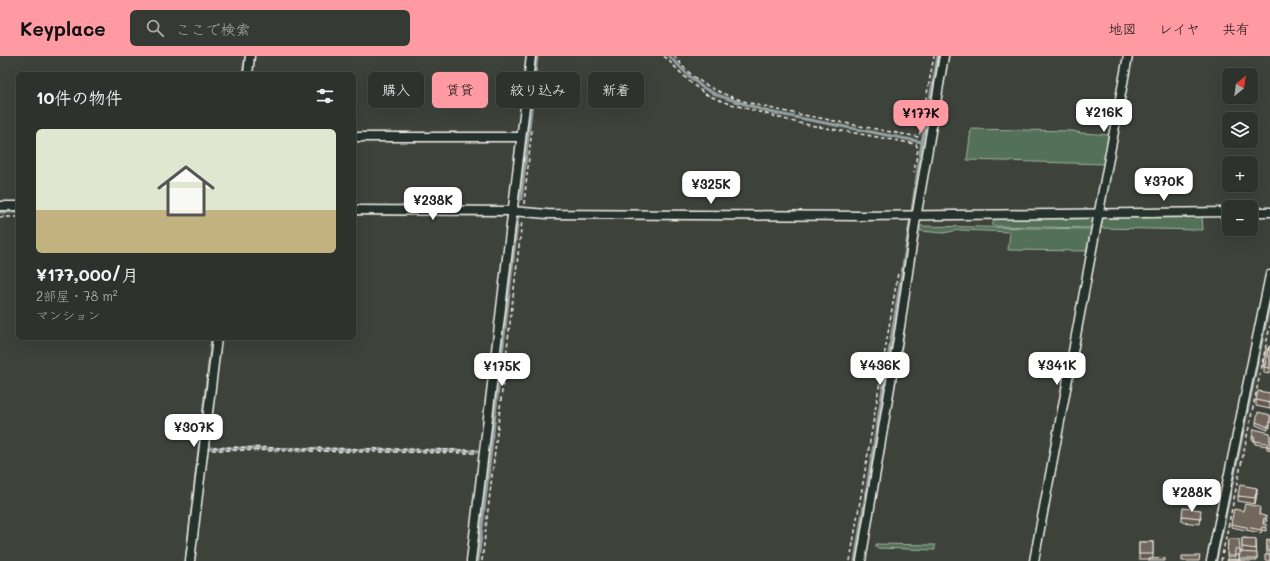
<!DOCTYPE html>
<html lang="ja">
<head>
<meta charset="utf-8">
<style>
	:root { --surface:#2e322c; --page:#363a34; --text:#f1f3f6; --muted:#a7aaa9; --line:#494d48; --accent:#ff9aa2 }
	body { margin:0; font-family:Mali,"Klee One",sans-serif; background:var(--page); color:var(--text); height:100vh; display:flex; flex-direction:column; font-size:15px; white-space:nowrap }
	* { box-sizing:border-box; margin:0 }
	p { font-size:13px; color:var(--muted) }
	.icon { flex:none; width:22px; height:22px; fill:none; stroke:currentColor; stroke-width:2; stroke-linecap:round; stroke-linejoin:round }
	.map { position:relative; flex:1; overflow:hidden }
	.details { position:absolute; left:16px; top:16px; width:340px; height:268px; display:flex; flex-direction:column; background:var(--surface); border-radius:6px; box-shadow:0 4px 16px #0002,0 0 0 1px var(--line) }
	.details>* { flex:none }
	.guide { position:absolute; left:368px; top:16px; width:380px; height:36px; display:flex; gap:8px }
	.needle { width:26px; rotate:29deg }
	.fabs { position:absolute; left:1222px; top:12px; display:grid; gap:8px }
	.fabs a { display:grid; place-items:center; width:36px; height:36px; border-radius:6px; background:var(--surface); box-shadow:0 4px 16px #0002,0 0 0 1px var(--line); font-size:20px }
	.price { position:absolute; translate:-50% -34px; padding:0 9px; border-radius:8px; background:#fff; color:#222; font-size:13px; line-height:26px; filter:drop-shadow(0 1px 2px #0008) }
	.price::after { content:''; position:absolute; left:50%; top:24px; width:12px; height:9px; margin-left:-6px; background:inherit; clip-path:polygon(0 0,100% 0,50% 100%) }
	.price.on { background:var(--accent); color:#111 }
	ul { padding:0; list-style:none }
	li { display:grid; align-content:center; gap:8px; height:212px; padding:0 20px }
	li+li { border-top:1px solid var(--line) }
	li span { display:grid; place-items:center; height:124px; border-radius:6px; color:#555 }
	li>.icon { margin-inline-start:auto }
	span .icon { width:72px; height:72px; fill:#fffc; stroke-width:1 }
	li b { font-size:17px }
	h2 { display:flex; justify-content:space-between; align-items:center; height:48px; padding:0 20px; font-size:17px }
	.tag { padding:0 14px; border-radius:6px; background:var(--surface); box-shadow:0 4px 16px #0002,0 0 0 1px var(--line); font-size:14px; line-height:36px }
	.tag.on { background:var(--accent); color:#111 }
	header { display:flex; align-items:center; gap:24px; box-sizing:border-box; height:56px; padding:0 20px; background:var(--accent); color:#111 }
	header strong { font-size:19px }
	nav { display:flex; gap:22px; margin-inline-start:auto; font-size:14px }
	.search { width:280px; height:36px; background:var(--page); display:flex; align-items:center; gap:10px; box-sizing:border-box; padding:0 14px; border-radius:6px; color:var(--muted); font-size:15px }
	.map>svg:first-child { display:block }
	.green { fill:#537159; stroke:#a4b1a0 }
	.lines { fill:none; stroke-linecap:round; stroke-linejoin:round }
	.stream { stroke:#95a1a2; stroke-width:3 }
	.minor-casing { stroke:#f4f1e8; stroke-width:11 }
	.path { stroke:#f4f1e8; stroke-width:1.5; stroke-dasharray:4 3; stroke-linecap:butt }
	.minor { stroke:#26332d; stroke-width:8 }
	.wall { fill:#625850; stroke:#f4f1e8; fill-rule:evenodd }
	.shaded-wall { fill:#504741; stroke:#f4f1e8 }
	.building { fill:#72665d; stroke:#f4f1e8 }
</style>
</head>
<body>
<header>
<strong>Keyplace</strong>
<div class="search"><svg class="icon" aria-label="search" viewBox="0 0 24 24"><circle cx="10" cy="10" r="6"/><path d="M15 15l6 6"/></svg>ここで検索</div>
<nav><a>地図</a><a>レイヤ</a><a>共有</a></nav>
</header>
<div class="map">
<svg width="1270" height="505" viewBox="0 0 1270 505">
	<rect width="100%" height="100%" fill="#3d423b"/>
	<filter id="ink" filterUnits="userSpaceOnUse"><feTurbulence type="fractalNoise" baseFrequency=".025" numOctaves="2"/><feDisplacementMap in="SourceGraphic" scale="8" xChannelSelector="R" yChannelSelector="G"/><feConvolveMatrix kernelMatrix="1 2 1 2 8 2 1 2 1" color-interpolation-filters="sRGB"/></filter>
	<g filter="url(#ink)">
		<g class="green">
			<polygon points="971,73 1073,75 1081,77 1111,79 1104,108 967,104"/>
			<polygon points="1202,159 1203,174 1100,172 1102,163 1106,160"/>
			<polygon points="993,162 1094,162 1092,172 993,170"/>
			<polygon points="920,170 1093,173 1088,195 1008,194 1010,176 960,174 943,177 920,175"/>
			<polygon points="876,488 935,489 935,494 876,492"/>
		</g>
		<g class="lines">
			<g class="stream">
				<polyline points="669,0 688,19 702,31 717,39 769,56 922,86"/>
				<polyline points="243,18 246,0"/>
				<polyline points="521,143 537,0"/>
				<polyline points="0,156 18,156"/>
				<polyline points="354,158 502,159"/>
				<polyline points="207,392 482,395"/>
				<polyline points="186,505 212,282"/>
				<polyline points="478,505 518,160 515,160"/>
				<polyline points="855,505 912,155 922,86 938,0"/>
				<polyline points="1216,505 1270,246"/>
			</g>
			<defs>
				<g id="minor">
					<polyline points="248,18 250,0"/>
					<polyline points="354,81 521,81"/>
					<polyline points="0,150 18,150"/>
					<polyline points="354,154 512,155 547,158 862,160 1229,156"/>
					<polyline points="1251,156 1270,156"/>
					<polyline points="190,505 217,282"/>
					<polyline points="471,505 531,0"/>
					<polyline points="861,505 900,271 915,168 944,0"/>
					<polyline points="1034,505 1128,0"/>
					<polyline points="1211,505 1270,219"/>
				</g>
			</defs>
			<use href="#minor" class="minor-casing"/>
			<g class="path">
				<polyline points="664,0 691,27 705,38 724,46 798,67 916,88 918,93 914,116"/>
				<path d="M674,0C682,9 690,19 700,25C732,47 782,55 820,62C853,69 886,75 919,81L934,0"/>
				<polyline points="524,148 532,72"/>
				<polyline points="0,161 18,161"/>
				<polyline points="213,391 475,394"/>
				<polyline points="212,394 476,397"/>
				<polyline points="482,505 522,165"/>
				<polyline points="850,505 898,217"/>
				<polyline points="1221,505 1270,270"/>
			</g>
			<use href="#minor" class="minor"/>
		</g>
		<g class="wall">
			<polygon points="1270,290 1270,318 1264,317 1264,311 1263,311 1263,308 1268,293"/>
			<polygon points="1270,337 1270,353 1256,350 1256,344"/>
			<polygon points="1270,359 1270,372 1268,371 1268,374 1256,369 1256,366"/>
			<polygon points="1270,377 1270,394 1267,393 1267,390 1255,388 1254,384 1252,384 1252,381"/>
			<polygon points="1257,437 1255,448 1238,445 1238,440"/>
			<polygon points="1260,454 1259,458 1267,464 1266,466 1264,465 1263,468 1266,471 1266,475 1262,474 1261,477 1231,471 1231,468 1243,455"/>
			<polygon points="1182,460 1201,460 1200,468 1182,466"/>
			<path d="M1242,482L1256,483L1257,505H1227L1228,483L1240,494V496H1242ZM1235,499H1239V504L1235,503Z"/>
			<polygon points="1267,483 1270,484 1270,505 1267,499"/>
			<rect x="1139" y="486" width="14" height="17"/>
		</g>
		<polygon class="shaded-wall" points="1257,432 1257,437 1255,448 1255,442"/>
		<g class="building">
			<polygon points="1269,290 1270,290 1270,312 1264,311"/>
			<polygon points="1266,293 1268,293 1265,309 1263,308"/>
			<polygon points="1258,335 1270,337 1270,347 1256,344"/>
			<polygon points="1258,356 1270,359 1270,369 1268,369 1268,371 1256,366"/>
			<polygon points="1254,373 1270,377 1270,391 1267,390 1267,387 1255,385 1254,381 1252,381"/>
			<polygon points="1240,429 1257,432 1255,442 1238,440"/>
			<polygon points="1245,448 1260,451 1259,458 1267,461 1266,463 1264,462 1263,468 1266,468 1266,472 1262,471 1261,474 1231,468 1234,453 1243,455"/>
			<polygon points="1183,452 1201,454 1200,462 1182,460"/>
			<polygon points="1242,482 1256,483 1256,493 1242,491"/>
			<polygon points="1228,483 1239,483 1240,494 1235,493 1235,500 1227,500"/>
			<polygon points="1267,483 1270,484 1270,495 1267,495"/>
			<rect x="1139" y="486" width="14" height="12"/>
			<polygon points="1240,496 1257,497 1257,503 1239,503"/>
			<polygon points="1265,499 1270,499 1270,504 1269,504 1269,505 1265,505"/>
			<polygon points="1182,500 1200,500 1199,505 1182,505"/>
			<polygon points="1165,502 1165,505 1149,505 1149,503"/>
			<polygon points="1228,503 1240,504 1240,505 1228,505"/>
		</g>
	</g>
</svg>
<div class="fabs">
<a><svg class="needle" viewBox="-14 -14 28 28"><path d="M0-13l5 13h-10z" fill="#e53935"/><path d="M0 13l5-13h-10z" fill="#a7aaa9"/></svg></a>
<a><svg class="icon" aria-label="layers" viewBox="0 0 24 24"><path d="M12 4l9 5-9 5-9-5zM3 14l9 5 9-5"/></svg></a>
<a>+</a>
<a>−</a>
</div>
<b class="price" style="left:1104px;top:77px">¥216K</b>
<b class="price on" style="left:921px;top:78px">¥177K</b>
<b class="price" style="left:1164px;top:146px">¥370K</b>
<b class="price" style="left:711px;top:149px">¥325K</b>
<b class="price" style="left:433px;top:165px">¥238K</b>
<b class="price" style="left:880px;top:330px">¥436K</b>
<b class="price" style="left:1057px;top:330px">¥341K</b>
<b class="price" style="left:502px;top:331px">¥175K</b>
<b class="price" style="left:194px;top:392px">¥307K</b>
<b class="price" style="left:1192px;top:457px">¥288K</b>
<div class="guide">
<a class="tag">購入</a>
<a class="tag on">賃貸</a>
<a class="tag">絞り込み</a>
<a class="tag">新着</a>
</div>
<section class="details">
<h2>10件の物件<svg class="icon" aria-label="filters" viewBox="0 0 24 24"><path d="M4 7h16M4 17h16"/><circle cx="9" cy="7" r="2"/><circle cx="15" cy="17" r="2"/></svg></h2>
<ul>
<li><span style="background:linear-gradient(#dfe7d0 65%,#c2b280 0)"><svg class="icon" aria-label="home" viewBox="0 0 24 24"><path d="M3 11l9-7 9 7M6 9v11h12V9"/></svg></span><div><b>¥177,000/月</b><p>2部屋 · 78 m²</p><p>マンション</p></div></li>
</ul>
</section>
</div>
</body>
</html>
